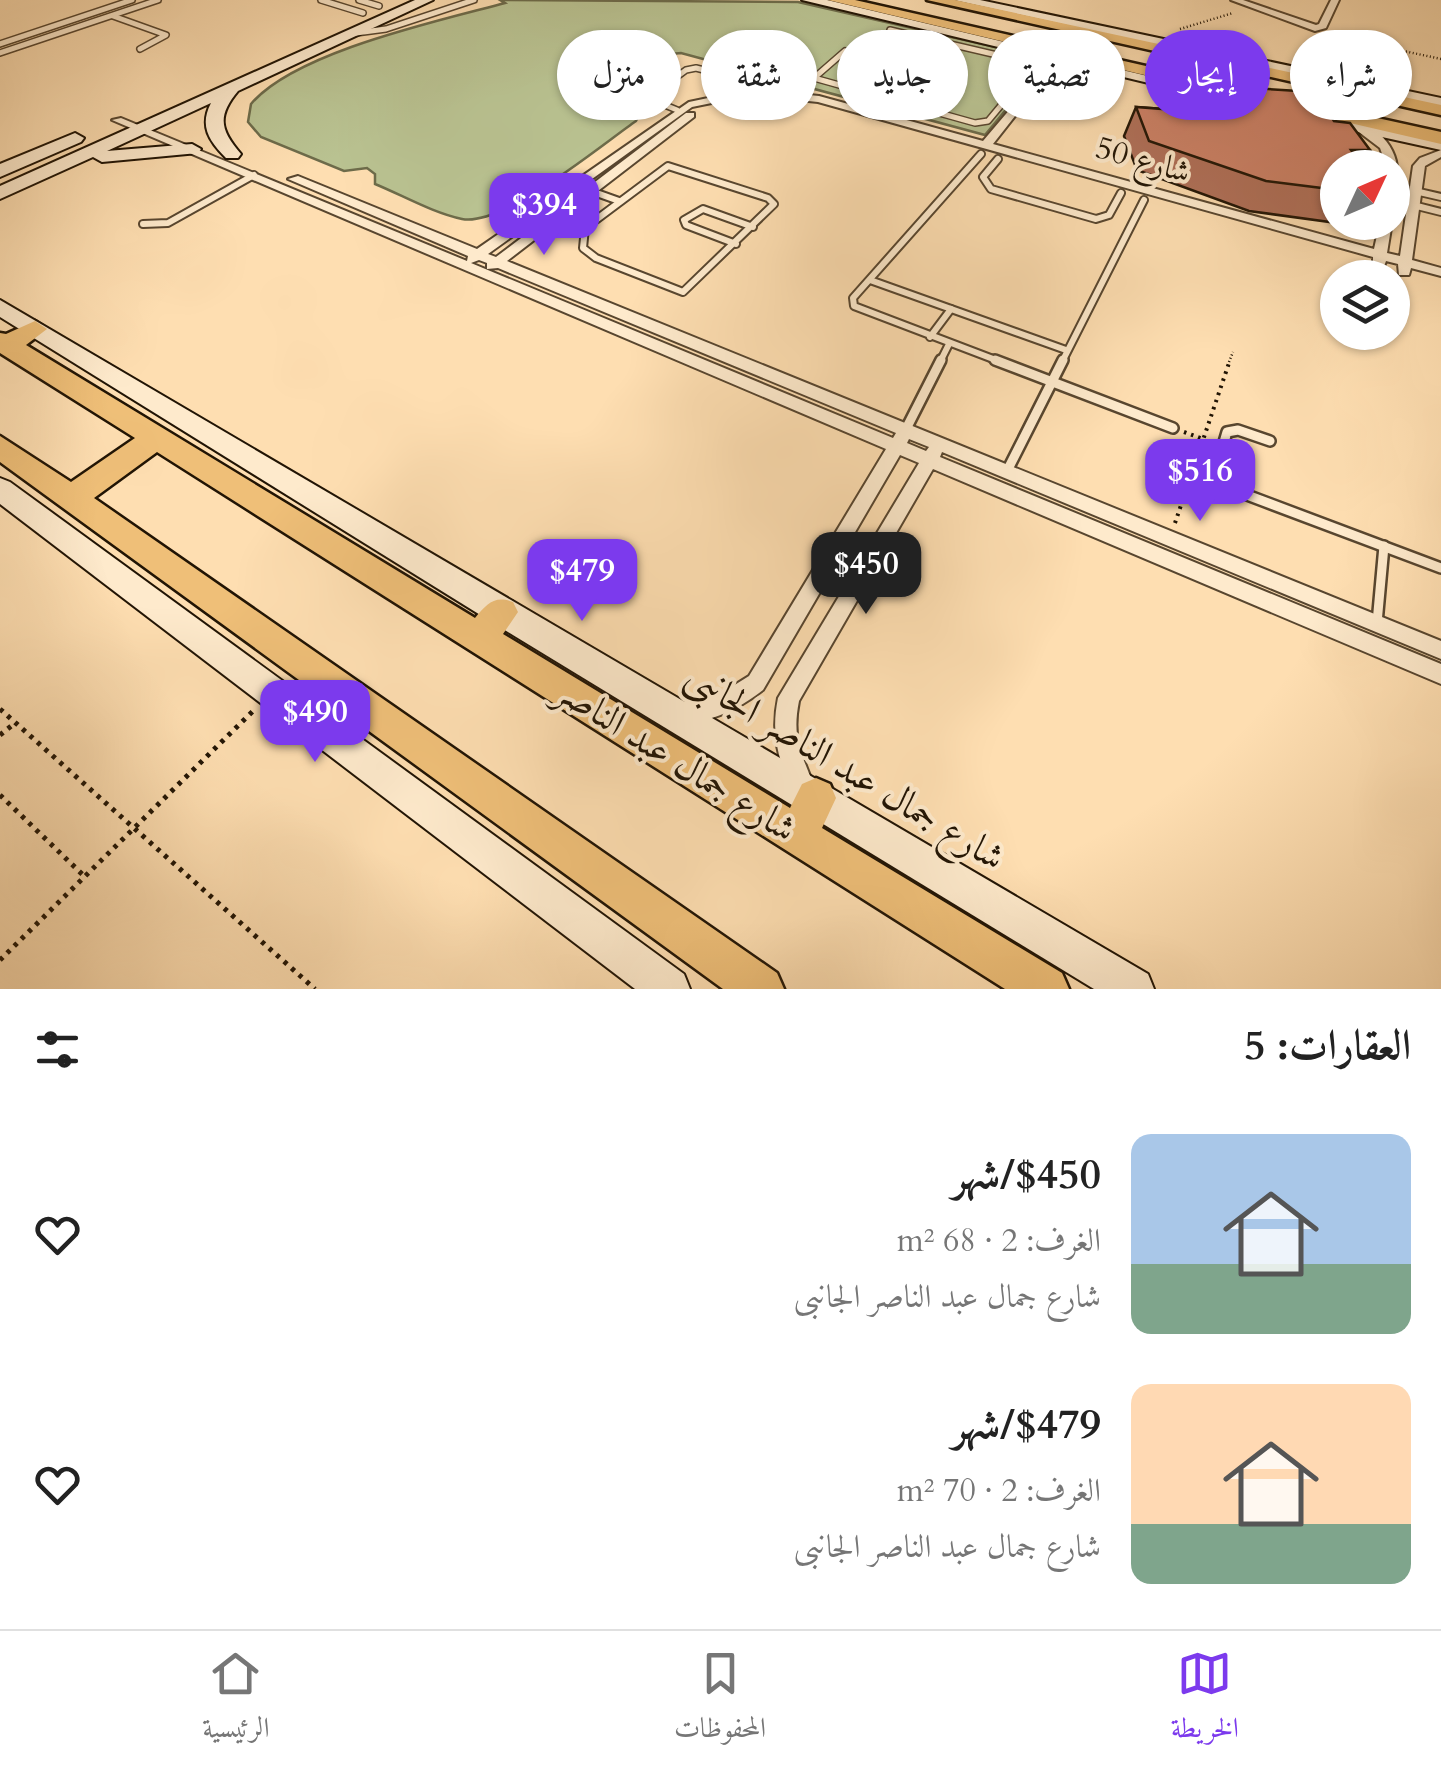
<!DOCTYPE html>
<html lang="ar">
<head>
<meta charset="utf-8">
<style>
	:root { --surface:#fff; --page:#f6f6f6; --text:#222; --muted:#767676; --line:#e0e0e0; --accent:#7c3aed }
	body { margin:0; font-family:Cardo,Amiri,serif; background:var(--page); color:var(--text); direction:rtl; height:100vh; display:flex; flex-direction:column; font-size:38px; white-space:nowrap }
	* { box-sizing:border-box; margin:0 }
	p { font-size:32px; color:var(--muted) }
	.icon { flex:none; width:55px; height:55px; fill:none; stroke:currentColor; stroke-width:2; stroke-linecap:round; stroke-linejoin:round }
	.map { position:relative; height:989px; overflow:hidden; direction:ltr }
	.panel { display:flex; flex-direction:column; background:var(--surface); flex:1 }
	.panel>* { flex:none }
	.guide { position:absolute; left:30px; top:30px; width:1382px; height:90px; direction:rtl; display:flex; gap:20px }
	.needle { width:65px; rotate:46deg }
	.buttons { position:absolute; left:1320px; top:150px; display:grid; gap:20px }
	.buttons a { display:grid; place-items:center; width:90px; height:90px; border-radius:50%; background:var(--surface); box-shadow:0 2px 8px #0004; font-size:50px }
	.price { position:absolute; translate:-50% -85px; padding:0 22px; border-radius:20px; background:var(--accent); color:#fff; font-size:32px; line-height:65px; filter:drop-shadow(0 2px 5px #0008) }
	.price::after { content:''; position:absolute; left:50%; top:60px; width:30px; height:22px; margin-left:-15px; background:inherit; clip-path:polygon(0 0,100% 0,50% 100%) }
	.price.active { background:#222; color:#fff }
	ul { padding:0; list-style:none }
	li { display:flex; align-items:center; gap:30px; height:250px; padding:0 30px }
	li span { display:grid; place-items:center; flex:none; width:280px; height:200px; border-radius:20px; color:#555 }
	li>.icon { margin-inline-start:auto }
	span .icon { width:120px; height:120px; fill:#fffc; stroke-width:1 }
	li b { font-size:42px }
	h2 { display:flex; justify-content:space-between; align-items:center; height:120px; padding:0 30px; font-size:42px }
	.tag { padding:0 35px; border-radius:45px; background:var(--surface); box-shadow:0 2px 8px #0004; font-size:35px; line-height:90px }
	.tag.active { background:var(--accent); color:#fff }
	.tab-bar { display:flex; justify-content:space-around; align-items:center; height:140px; border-top:2px solid var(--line); background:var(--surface); font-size:28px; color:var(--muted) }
	.tab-bar a { display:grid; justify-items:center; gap:5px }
	.tab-bar .active { color:var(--accent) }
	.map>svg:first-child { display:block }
	.green { fill:#b9c291; stroke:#6d6b4a; stroke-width:2.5 }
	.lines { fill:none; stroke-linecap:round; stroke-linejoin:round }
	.service-far2-casing { stroke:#58462f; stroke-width:8 }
	.service-far1-casing { stroke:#58462f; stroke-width:10 }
	.service-casing { stroke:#58462f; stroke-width:14 }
	.minor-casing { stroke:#58462f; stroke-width:4 }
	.secondary-casing { stroke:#211404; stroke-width:4 }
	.primary-casing { stroke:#211404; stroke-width:5 }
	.path-far2 { stroke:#211404; stroke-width:2.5; stroke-dasharray:1 2.5; stroke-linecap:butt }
	.path-far1 { stroke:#211404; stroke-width:4; stroke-dasharray:2.5 5; stroke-linecap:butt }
	.path { stroke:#211404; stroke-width:5; stroke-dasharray:4 6; stroke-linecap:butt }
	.service-far2 { stroke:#feeacc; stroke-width:5 }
	.service-far1 { stroke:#feeacc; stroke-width:6 }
	.service { stroke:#feeacc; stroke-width:9 }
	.minor { fill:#feeacc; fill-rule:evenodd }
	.secondary { fill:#feeacc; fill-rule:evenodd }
	.primary { fill:#efbf78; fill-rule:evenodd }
	.wall { fill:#b17059; stroke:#211404; stroke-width:2.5 }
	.building { fill:#ce8268; stroke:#211404; stroke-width:2.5 }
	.labels { text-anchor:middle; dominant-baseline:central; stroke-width:8; stroke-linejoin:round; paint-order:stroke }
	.far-street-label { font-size:32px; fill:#211404; stroke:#feeacc }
	.street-label { font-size:38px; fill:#211404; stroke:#feeacc }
</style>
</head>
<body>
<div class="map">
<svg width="1441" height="989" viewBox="0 0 1441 989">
	<rect width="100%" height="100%" fill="#fedeb1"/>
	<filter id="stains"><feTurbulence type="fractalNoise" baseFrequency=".002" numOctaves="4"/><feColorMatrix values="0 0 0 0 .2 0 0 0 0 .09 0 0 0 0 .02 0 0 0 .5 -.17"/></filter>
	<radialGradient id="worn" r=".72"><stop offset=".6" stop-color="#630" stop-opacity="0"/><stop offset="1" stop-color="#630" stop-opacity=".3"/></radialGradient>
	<path class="green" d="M500,0L798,2L1048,59L985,135L681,53L671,54L600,93L602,98L636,110L639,115L636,121C600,146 503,227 462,219C433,213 402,195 375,184V174L367,168L344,171L261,137L248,122L251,104C295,52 438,21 505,3Z"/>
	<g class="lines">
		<defs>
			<g id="service-far2">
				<polyline points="321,0 363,13"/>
				<polyline points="359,0 379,6"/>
				<polyline points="113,16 166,35 140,49"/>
				<polyline points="890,30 1036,64"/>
				<polyline points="356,33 386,29 474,0"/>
				<polyline points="0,44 132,0"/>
				<polyline points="845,51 814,78 975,123 988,121 1043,55"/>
				<polyline points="0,53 158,0"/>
				<polyline points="677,110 648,98 686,70 696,68 807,96"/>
				<polyline points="978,157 981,154"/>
			</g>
			<g id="service-far1">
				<polyline points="981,154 853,298 854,306 1001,362"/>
				<polyline points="998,159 983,177 991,189 1096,219 1109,215 1121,193"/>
				<polygon points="668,166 768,198 774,204 683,292 596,258 583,248 585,228"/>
				<polyline points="591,191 619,201"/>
				<polyline points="1415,191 1441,197"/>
				<polyline points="1413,205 1441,212"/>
				<polyline points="143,224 168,223 254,175"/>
				<polyline points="736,244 686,225 684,220 703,209 753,227"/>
				<polyline points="870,280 1066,350"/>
				<polyline points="930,337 951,309"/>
				<polyline points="940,362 949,344"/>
				<polyline points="1062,362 1144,200"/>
			</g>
			<g id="service">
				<polyline points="995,360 1173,428"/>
				<polyline points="906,429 941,360"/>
				<polyline points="1270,441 1238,430 1227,432 1219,459 1224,481 1239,492 1441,568"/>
				<polyline points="1007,471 1063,360"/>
				<polyline points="1377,623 1384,546"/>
			</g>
			<g id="minor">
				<polygon points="1231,0 1243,0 1316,25 1319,24 1331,0 1339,0 1326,28 1315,31"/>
				<path d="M1061,49L1066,52L1064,54L993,144L1374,249L1380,222H1392L1387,253L1400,256L1413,166L1420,158L1441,150V157L1425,166L1412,260L1441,268V276L1411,268L1409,275H1399L1398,264L1386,261L1383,269H1373V257L818,102L751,95L692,107L488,254L496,257L686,113H694V117L507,261L1441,641V659L942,452L940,457L1441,664V684L933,469L799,701C792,736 800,751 813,783L810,791L802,794L794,791C777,760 771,732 778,698L919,463L900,455L763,690C740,708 702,730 671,718L668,711L671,704L717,696L749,676L886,449L112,120L121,118L467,261L468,256L288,179L298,176L477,249L689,102L751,89L819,96L983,141ZM479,260L487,263V269L498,268L896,433L893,438L471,263ZM909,439L929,447L926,451L907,443Z"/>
				<path d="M1351,122C1379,123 1403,154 1396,181H1392V168H1387L1380,148L1351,126Z"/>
			</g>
			<g id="secondary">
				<path d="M415,0H433L238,91C217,116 220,130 241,154L238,158H226C209,141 199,126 211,103L107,151L192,144L201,149L198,153L102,162L93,157L0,199V186Z"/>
				<polygon points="802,0 827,0 1215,92 1207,97"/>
				<polygon points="954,0 980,0 1441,98 1441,108"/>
				<polygon points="1297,108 1441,140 1441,150 1291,117 1289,113"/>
				<polygon points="75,133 84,138 81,142 0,177 0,164"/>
				<polygon points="0,300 1148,974 1154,989 1094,989 490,621 0,317"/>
				<polygon points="0,478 10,482 684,974 690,989 635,989 0,504"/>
			</g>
			<g id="primary">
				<polygon points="828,0 855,0 1212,81 1221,86 1212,91"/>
				<polygon points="927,0 955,0 1441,105 1441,115"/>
				<polygon points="1291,99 1441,132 1441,144 1285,108 1282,104"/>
				<path d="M35,321L47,329L26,345L475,618C487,604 494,595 513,602L518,612L503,634L790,808L802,784L816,778L830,784L836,798L822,828L1062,973L1069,989H1005L157,452L94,498L777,973L784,989H723L0,462V436L71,482L135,438L0,353V333L6,334Z"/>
			</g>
		</defs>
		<use href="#service-far2" class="service-far2-casing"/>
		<use href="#service-far1" class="service-far1-casing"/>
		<use href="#service" class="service-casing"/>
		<use href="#minor" class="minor-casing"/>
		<use href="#secondary" class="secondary-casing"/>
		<use href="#primary" class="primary-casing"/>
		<g class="path-far2">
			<polyline points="1180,29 1233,13"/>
			<polyline points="1334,36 1441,59"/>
			<polyline points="1229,362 1233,352"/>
		</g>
		<g class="path-far1">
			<polyline points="1184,432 1203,439"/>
			<polyline points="1175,523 1230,360"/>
		</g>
		<g class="path">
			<polyline points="0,709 315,989"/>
			<polyline points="0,735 15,723"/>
			<polyline points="0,795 83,875"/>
			<polyline points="0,960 254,710"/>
		</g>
		<use href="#service-far2" class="service-far2"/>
		<use href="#service-far1" class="service-far1"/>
		<use href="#service" class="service"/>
		<use href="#minor" class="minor"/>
		<use href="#secondary" class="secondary"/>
		<use href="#primary" class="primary"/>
	</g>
	<polygon class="wall" points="1175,76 1208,85 1303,98 1370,150 1361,164 1338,168 1337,223 1249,211 1137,170 1124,136 1136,107 1165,109 1163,104"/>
	<polygon class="building" points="1175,76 1205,78 1208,85 1298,91 1303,98 1320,99 1334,121 1350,123 1370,150 1351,150 1364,168 1338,168 1338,190 1266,181 1149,141 1136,107 1189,111"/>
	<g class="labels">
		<g class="far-street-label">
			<text transform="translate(1143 160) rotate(16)">شارع 50</text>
		</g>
		<g class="street-label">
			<text transform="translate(676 760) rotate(32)">شارع جمال عبد الناصر</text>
			<text transform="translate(845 767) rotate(31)">شارع جمال عبد الناصر الجانبى</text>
		</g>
	</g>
	<rect width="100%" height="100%" filter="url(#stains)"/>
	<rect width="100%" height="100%" fill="url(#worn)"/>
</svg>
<div class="buttons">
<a><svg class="needle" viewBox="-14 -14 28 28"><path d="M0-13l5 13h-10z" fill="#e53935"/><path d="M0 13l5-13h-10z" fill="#767676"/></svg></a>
<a><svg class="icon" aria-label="layers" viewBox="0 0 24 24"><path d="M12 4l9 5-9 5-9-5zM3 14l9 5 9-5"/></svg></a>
</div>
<b class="price" style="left:544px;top:258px">$394</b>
<b class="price" style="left:1200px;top:524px">$516</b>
<b class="price active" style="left:866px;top:617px">$450</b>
<b class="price" style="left:582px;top:624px">$479</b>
<b class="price" style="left:315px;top:765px">$490</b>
<div class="guide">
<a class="tag">شراء</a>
<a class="tag active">إيجار</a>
<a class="tag">تصفية</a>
<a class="tag">جديد</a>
<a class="tag">شقة</a>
<a class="tag">منزل</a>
</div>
</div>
<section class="panel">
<h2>العقارات: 5<svg class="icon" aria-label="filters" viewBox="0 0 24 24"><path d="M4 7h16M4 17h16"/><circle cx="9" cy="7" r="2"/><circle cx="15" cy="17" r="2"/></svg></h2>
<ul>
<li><span style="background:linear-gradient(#a9c7e8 65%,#7fa58c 0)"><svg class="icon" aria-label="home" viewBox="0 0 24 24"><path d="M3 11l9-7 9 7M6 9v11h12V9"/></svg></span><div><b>$450/شهر</b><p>الغرف: 2 · 68 m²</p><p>شارع جمال عبد الناصر الجانبى</p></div><svg class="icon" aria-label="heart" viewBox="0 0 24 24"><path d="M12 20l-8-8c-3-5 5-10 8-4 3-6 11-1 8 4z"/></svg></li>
<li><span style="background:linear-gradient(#ffd9b3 70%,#7fa58c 0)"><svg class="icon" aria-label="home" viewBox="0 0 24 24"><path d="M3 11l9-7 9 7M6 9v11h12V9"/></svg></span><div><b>$479/شهر</b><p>الغرف: 2 · 70 m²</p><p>شارع جمال عبد الناصر الجانبى</p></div><svg class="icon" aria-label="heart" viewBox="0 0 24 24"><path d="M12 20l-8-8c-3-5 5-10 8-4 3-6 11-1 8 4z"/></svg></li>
</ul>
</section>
<nav class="tab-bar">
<a class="active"><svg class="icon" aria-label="map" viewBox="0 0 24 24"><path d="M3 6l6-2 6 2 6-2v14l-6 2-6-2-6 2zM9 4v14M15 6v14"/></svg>الخريطة</a>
<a><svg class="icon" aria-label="saved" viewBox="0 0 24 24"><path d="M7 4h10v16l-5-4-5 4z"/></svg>المحفوظات</a>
<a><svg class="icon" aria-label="home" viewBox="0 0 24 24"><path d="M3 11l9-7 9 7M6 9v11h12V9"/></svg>الرئيسية</a>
</nav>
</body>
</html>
